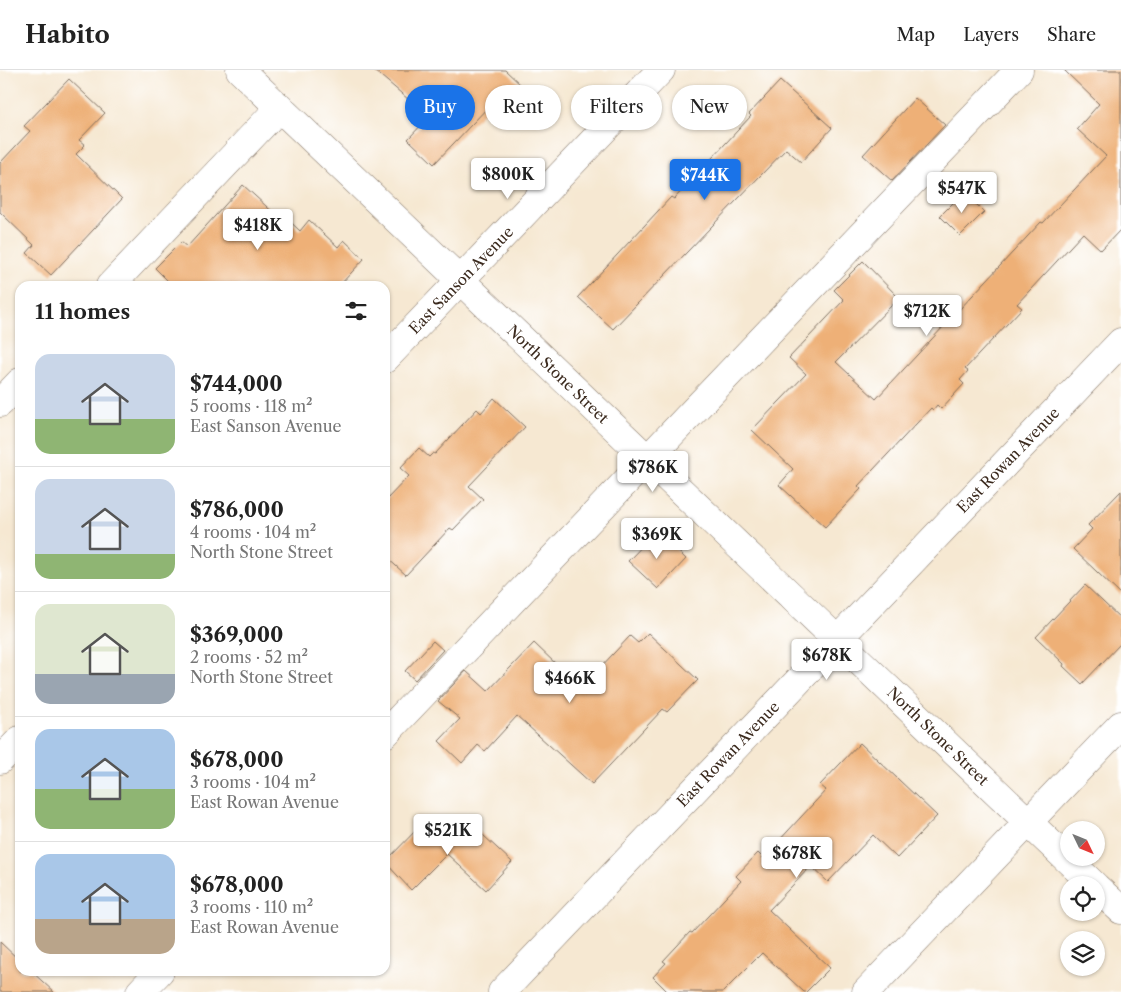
<!DOCTYPE html>
<html lang="en">
<head>
<meta charset="utf-8">
<style>
	:root { --surface:#fff; --page:#f6f6f6; --text:#222; --muted:#767676; --line:#e0e0e0; --accent:#1a73e8 }
	body { margin:0; font-family:"Libre Caslon Text",serif; background:var(--page); color:var(--text); height:100vh; display:flex; flex-direction:column; font-size:19px; white-space:nowrap }
	* { box-sizing:border-box; margin:0 }
	p { font-size:16px; color:var(--muted) }
	.icon { flex:none; width:28px; height:28px; fill:none; stroke:currentColor; stroke-width:2; stroke-linecap:round; stroke-linejoin:round }
	.map { position:relative; flex:1; overflow:hidden }
	.details { position:absolute; left:15px; top:211px; width:375px; height:695px; display:flex; flex-direction:column; background:var(--surface); border-radius:15px; box-shadow:0 1px 4px #0004 }
	.details>* { flex:none }
	.top-card { position:absolute; left:405px; top:15px; width:475px; height:45px; display:flex; gap:10px }
	.needle { width:32px; rotate:133deg }
	.tools { position:absolute; left:1060px; top:751px; display:grid; gap:10px }
	.tools a { display:grid; place-items:center; width:45px; height:45px; border-radius:50%; background:var(--surface); box-shadow:0 1px 4px #0004; font-size:25px }
	.price { position:absolute; translate:-50% -42px; padding:0 11px; border-radius:5px; background:#fff; color:#222; font-size:16px; line-height:32px; filter:drop-shadow(0 1px 2px #0008) }
	.price::after { content:''; position:absolute; left:50%; top:30px; width:15px; height:11px; margin-left:-8px; background:inherit; clip-path:polygon(0 0,100% 0,50% 100%) }
	.price.active { background:var(--accent); color:#fff }
	ul { padding:0; list-style:none }
	li { display:flex; align-items:center; gap:15px; height:125px; padding:0 20px }
	li+li { border-top:1px solid var(--line) }
	li span { display:grid; place-items:center; flex:none; width:140px; height:100px; border-radius:15px; color:#555 }
	li>.icon { margin-inline-start:auto }
	span .icon { width:60px; height:60px; fill:#fffc; stroke-width:1 }
	li b { font-size:21px }
	h2 { display:flex; justify-content:space-between; align-items:center; height:60px; padding:0 20px; font-size:21px }
	.pill { padding:0 18px; border-radius:22px; background:var(--surface); box-shadow:0 1px 4px #0004; font-size:18px; line-height:45px }
	.pill.active { background:var(--accent); color:#fff }
	header { display:flex; align-items:center; gap:30px; box-sizing:border-box; height:70px; padding:0 25px; background:var(--surface); border-bottom:1px solid var(--line) }
	header strong { font-size:24px }
	nav { display:flex; gap:28px; margin-inline-start:auto; font-size:18px }
	.map>svg:first-child { display:block }
	.building { fill:#eeb077 }
	.lines { fill:none; stroke-linecap:round; stroke-linejoin:round }
	.minor-casing { stroke:#7c6c5d; stroke-width:29 }
	.minor { stroke:#fff; stroke-width:28 }
	.labels { text-anchor:middle; dominant-baseline:central; stroke-width:4; stroke-linejoin:round; paint-order:stroke }
	.street-label { font-size:15px; fill:#3b2a1e; stroke:#fff }
</style>
</head>
<body>
<header>
<strong>Habito</strong>
<nav><a>Map</a><a>Layers</a><a>Share</a></nav>
</header>
<div class="map">
<svg width="1121" height="922" viewBox="0 0 1121 922">
	<rect width="100%" height="100%" fill="#fff"/>
	<filter id="ink" filterUnits="userSpaceOnUse"><feTurbulence type="fractalNoise" baseFrequency=".02" numOctaves="2"/><feDisplacementMap in="SourceGraphic" scale="10" xChannelSelector="R" yChannelSelector="G"/><feConvolveMatrix kernelMatrix="1 2 1 2 8 2 1 2 1" color-interpolation-filters="sRGB"/></filter>
	<filter id="wash" filterUnits="userSpaceOnUse"><feTurbulence type="fractalNoise" baseFrequency=".0096" numOctaves="4" result="noise"/><feDisplacementMap in="SourceGraphic" scale="20" xChannelSelector="R" yChannelSelector="G"/><feGaussianBlur stdDeviation="1.12" result="paint"/><feColorMatrix in="noise" values="0 0 0 0 0 0 0 0 0 0 0 0 0 0 0 0 0 1.4 0 .05"/><feComposite in="paint" operator="in"/></filter>
	<g filter="url(#wash)">
		<rect width="100%" height="100%" fill="#f6e8d2"/>
		<g id="blocks">
			<g class="building">
				<polygon points="374,0 505,0 521,15 497,40 491,34 434,94 408,69 429,47"/>
				<polygon points="1064,0 1121,0 1121,159 1101,180 1083,163 1017,234 1022,238 965,299 968,301 960,310 964,314 941,339 937,335 933,340 931,338 858,416 861,419 825,457 779,415 793,399 752,360 806,304 789,288 844,230 834,220 863,191 899,228 836,292 876,329 1041,152 1043,153 1106,86 1077,59 1099,34"/>
				<polygon points="69,9 105,43 79,70 85,75 76,84 122,129 51,205 27,183 34,175 0,142 0,93 30,61 24,56"/>
				<polygon points="780,11 832,58 801,92 786,79 613,259 578,227 671,127 674,129 751,46 749,44"/>
				<polygon points="915,28 945,55 892,111 863,85"/>
				<polygon points="243,115 278,147 281,143 300,161 309,150 338,177 344,170 364,189 339,216 173,216 155,198 181,172 187,177"/>
				<polygon points="964,122 984,142 960,166 940,146"/>
				<polygon points="494,328 525,357 469,416 483,429 453,460 450,458 406,505 385,486 385,431 409,406 400,398 419,378 429,387 433,383 435,384 477,339 481,343"/>
				<polygon points="1121,421 1121,525 1073,479 1092,459 1088,455"/>
				<polygon points="657,461 686,489 658,519 628,491"/>
				<polygon points="1085,515 1121,549 1121,573 1082,614 1063,596 1064,594 1036,567"/>
				<polygon points="648,563 698,610 667,642 663,639 592,714 517,646 485,681 478,675 462,693 439,671 460,649 438,631 466,601 488,621 534,573 581,618 630,566 638,573"/>
				<polygon points="433,571 443,580 415,610 405,601"/>
				<polygon points="860,673 937,746 897,788 873,765 828,812 811,796 769,840 830,898 806,922 804,922 762,883 723,922 668,922 653,907 666,893 663,891 690,862 692,863 741,811 736,806 758,783 763,788 826,720 820,715"/>
				<polygon points="424,752 447,775 469,752 512,792 486,820 447,784 411,820 385,792"/>
				<polygon points="0,872 20,891 20,901 31,901 54,922 0,922"/>
			</g>
		</g>
	</g>
	<g filter="url(#ink)">
		<use href="#blocks" fill-opacity="0" stroke="#7c6c5d" stroke-width="1"/>
		<g class="lines">
			<defs>
				<g id="minor">
					<polyline points="240,0 1094,815"/>
					<polyline points="110,216 280,37"/>
					<polyline points="385,289 661,0"/>
					<polyline points="0,333 20,312"/>
					<polyline points="385,664 1019,0"/>
					<polyline points="0,690 20,670"/>
					<polyline points="1096,817 1121,840"/>
					<polyline points="140,922 160,901"/>
					<polyline points="502,922 1121,272"/>
					<polyline points="866,922 1121,655"/>
				</g>
			</defs>
			<use href="#minor" class="minor-casing"/>
			<use href="#minor" class="minor"/>
		</g>
	</g>
	<g class="labels">
		<g class="street-label">
			<text transform="translate(461 210) rotate(-46)">East Sanson Avenue</text>
			<text transform="translate(558 304) rotate(44)">North Stone Street</text>
			<text transform="translate(1008 390) rotate(-46)">East Rowan Avenue</text>
			<text transform="translate(938 666) rotate(44)">North Stone Street</text>
			<text transform="translate(728 684) rotate(-46)">East Rowan Avenue</text>
		</g>
	</g>
</svg>
<div class="tools">
<a><svg class="needle" viewBox="-14 -14 28 28"><path d="M0-13l5 13h-10z" fill="#e53935"/><path d="M0 13l5-13h-10z" fill="#767676"/></svg></a>
<a><svg class="icon" aria-label="locate" viewBox="0 0 24 24"><circle cx="12" cy="12" r="6"/><path d="M12 2v4M12 18v4M2 12h4M18 12h4"/></svg></a>
<a><svg class="icon" aria-label="layers" viewBox="0 0 24 24"><path d="M12 4l9 5-9 5-9-5zM3 14l9 5 9-5"/></svg></a>
</div>
<b class="price" style="left:508px;top:130px">$800K</b>
<b class="price active" style="left:705px;top:131px">$744K</b>
<b class="price" style="left:962px;top:144px">$547K</b>
<b class="price" style="left:258px;top:181px">$418K</b>
<b class="price" style="left:927px;top:267px">$712K</b>
<b class="price" style="left:653px;top:423px">$786K</b>
<b class="price" style="left:657px;top:490px">$369K</b>
<b class="price" style="left:827px;top:611px">$678K</b>
<b class="price" style="left:570px;top:634px">$466K</b>
<b class="price" style="left:448px;top:786px">$521K</b>
<b class="price" style="left:797px;top:809px">$678K</b>
<div class="top-card">
<a class="pill active">Buy</a>
<a class="pill">Rent</a>
<a class="pill">Filters</a>
<a class="pill">New</a>
</div>
<section class="details">
<h2>11 homes<svg class="icon" aria-label="filters" viewBox="0 0 24 24"><path d="M4 7h16M4 17h16"/><circle cx="9" cy="7" r="2"/><circle cx="15" cy="17" r="2"/></svg></h2>
<ul>
<li><span style="background:linear-gradient(#c9d6e8 65%,#8fb573 0)"><svg class="icon" aria-label="home" viewBox="0 0 24 24"><path d="M3 11l9-7 9 7M6 9v11h12V9"/></svg></span><div><b>$744,000</b><p>5 rooms · 118 m²</p><p>East Sanson Avenue</p></div></li>
<li><span style="background:linear-gradient(#c9d6e8 75%,#8fb573 0)"><svg class="icon" aria-label="home" viewBox="0 0 24 24"><path d="M3 11l9-7 9 7M6 9v11h12V9"/></svg></span><div><b>$786,000</b><p>4 rooms · 104 m²</p><p>North Stone Street</p></div></li>
<li><span style="background:linear-gradient(#dfe7d0 70%,#9aa5b1 0)"><svg class="icon" aria-label="home" viewBox="0 0 24 24"><path d="M3 11l9-7 9 7M6 9v11h12V9"/></svg></span><div><b>$369,000</b><p>2 rooms · 52 m²</p><p>North Stone Street</p></div></li>
<li><span style="background:linear-gradient(#a9c7e8 60%,#8fb573 0)"><svg class="icon" aria-label="home" viewBox="0 0 24 24"><path d="M3 11l9-7 9 7M6 9v11h12V9"/></svg></span><div><b>$678,000</b><p>3 rooms · 104 m²</p><p>East Rowan Avenue</p></div></li>
<li><span style="background:linear-gradient(#a9c7e8 65%,#b9a48a 0)"><svg class="icon" aria-label="home" viewBox="0 0 24 24"><path d="M3 11l9-7 9 7M6 9v11h12V9"/></svg></span><div><b>$678,000</b><p>3 rooms · 110 m²</p><p>East Rowan Avenue</p></div></li>
</ul>
</section>
</div>
</body>
</html>
